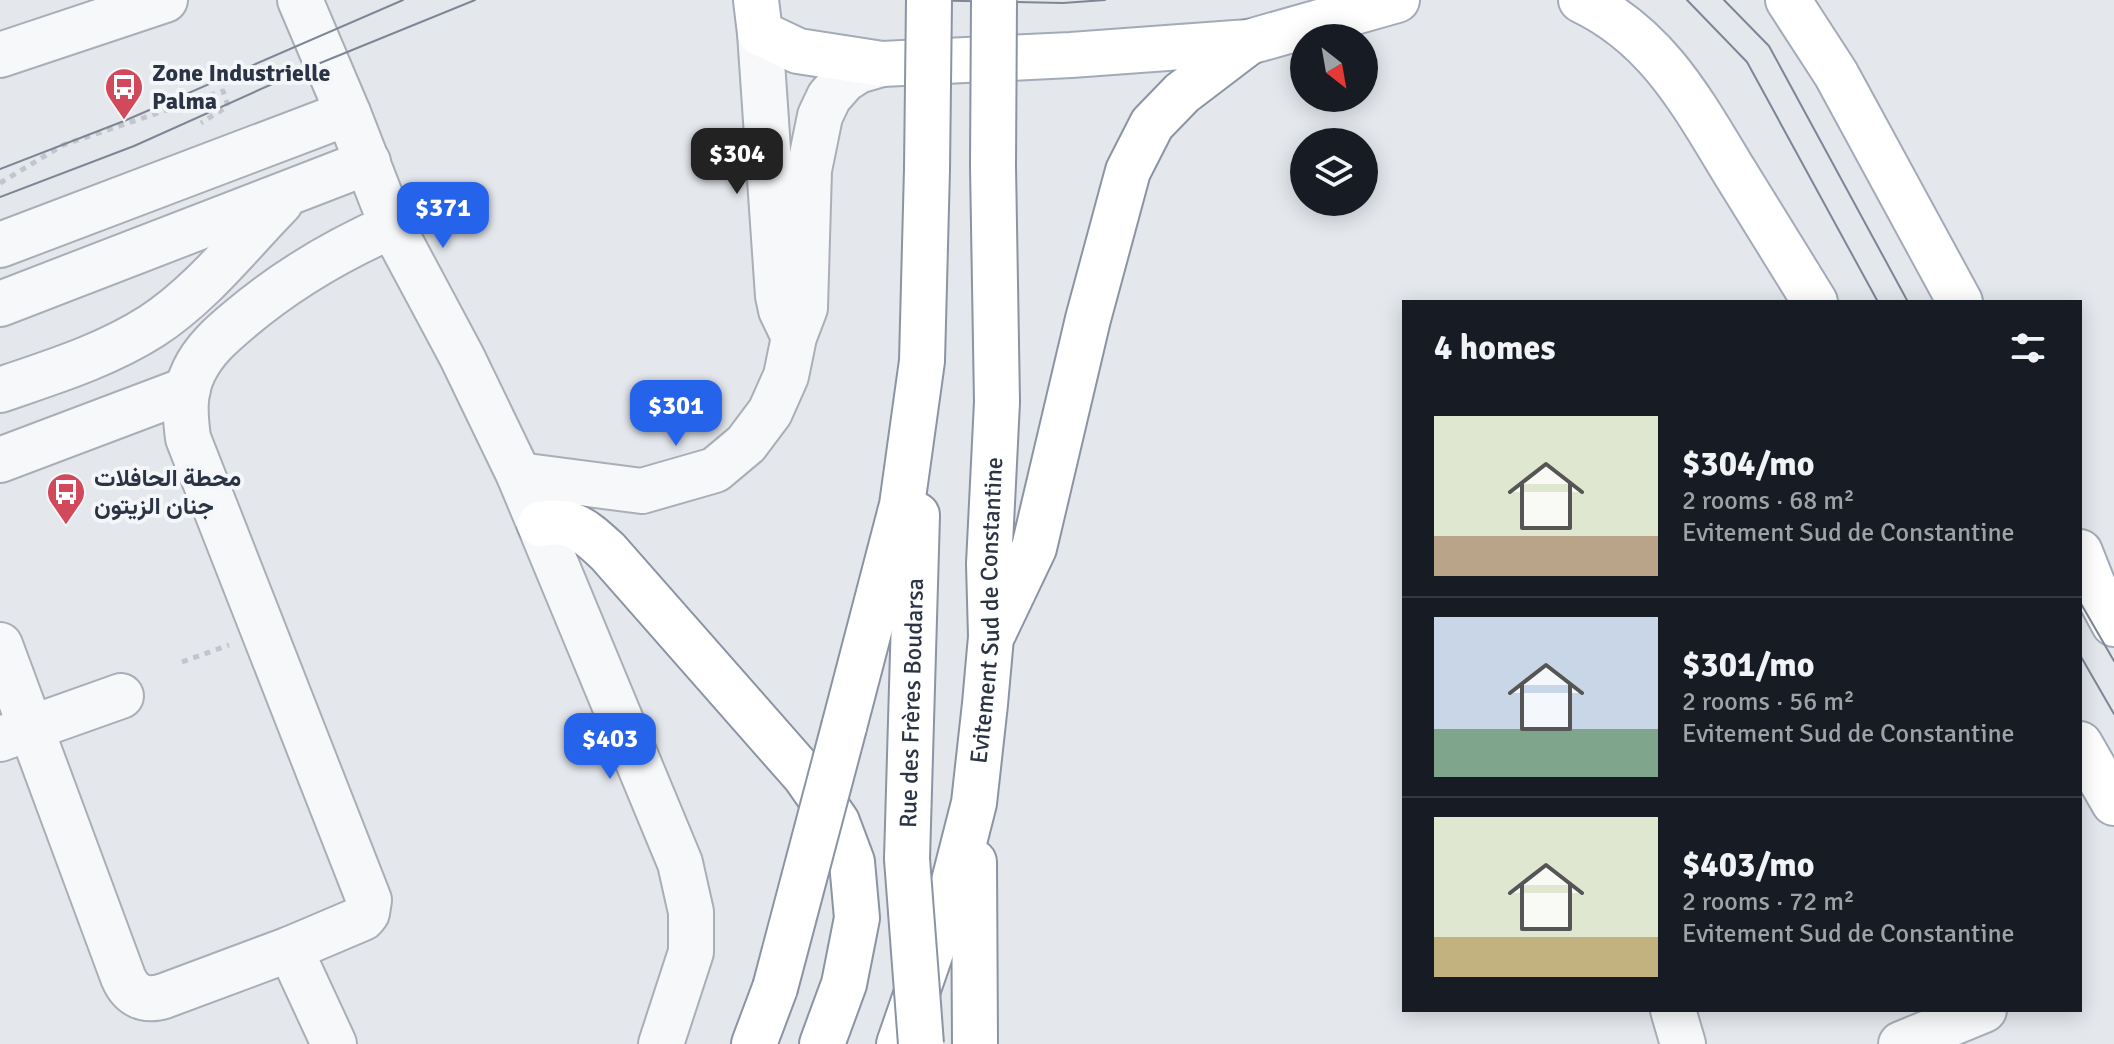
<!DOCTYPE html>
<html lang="en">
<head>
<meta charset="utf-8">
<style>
	:root { --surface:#171b24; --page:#20242c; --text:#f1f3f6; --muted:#9ea1a6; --line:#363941; --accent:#2563eb }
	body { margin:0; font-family:Signika,Vazirmatn,sans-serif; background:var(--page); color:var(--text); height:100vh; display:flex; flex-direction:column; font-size:30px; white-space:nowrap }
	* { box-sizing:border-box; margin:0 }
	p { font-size:26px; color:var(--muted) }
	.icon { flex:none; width:44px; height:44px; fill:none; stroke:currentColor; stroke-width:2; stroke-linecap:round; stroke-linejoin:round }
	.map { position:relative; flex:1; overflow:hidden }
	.panel { position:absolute; left:1402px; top:300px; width:680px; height:712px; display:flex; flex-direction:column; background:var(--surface); border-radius:0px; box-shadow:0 4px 20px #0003 }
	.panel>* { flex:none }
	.needle { width:52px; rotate:149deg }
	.controls { position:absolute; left:1290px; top:24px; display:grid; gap:16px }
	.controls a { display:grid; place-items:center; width:88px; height:88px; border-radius:50%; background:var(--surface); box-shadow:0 4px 20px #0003; font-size:40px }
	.price { position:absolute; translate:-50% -68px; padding:0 18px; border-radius:16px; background:var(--accent); color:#fff; font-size:26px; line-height:52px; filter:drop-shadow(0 2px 4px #0008) }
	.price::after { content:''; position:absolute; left:50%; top:48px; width:24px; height:18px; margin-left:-12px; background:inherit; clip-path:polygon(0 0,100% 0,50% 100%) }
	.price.active { background:#222; color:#fff }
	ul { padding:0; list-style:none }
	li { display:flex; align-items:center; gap:24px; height:200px; padding:0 32px }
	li+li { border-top:2px solid var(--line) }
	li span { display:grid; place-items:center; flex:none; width:224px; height:160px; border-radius:0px; color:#555 }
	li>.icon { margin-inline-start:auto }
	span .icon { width:96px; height:96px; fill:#fffc; stroke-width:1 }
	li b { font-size:34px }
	h2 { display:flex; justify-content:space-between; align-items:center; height:96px; padding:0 32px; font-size:34px }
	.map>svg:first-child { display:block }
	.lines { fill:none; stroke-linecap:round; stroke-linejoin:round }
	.minor-casing { stroke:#a9aeb7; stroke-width:48 }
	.major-casing { stroke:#a3abb8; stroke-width:48 }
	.highway-casing { stroke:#8b94a3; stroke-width:48 }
	.path { stroke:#c2c5cb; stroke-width:5; stroke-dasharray:6 6; stroke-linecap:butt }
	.minor { stroke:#f7f8fa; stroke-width:44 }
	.major { stroke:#fff; stroke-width:44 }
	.highway { stroke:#fff; stroke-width:44 }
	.tram { stroke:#7d8696; stroke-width:2 }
	.highway-bridge-casing { stroke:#8b94a3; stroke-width:48; stroke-linecap:butt }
	.highway-bridge { stroke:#fff; stroke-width:44 }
	.labels { text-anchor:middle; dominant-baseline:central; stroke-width:8; stroke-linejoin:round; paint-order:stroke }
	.poi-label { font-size:24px; font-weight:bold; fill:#2b3445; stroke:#f4f6f9; text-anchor:start }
	.street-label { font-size:24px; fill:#2b3445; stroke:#f4f6f9 }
</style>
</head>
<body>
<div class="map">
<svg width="2114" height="1044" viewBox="0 0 2114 1044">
	<rect width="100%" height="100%" fill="#e4e7ec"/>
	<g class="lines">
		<defs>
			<g id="minor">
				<polyline points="300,0 348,113 392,226 462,357 519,475 680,863 691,912 691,952 661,1044"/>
				<polyline points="760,33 778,296 781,310 793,335"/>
				<polyline points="0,55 165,0"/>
				<polyline points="0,245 348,113"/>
				<polyline points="0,304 368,162"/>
				<path d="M0,390C52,372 105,356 152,326C201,294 239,245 280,203"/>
				<polyline points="0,460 188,389"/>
				<polyline points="519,475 642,491 715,470 746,444 770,412 786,376 794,337 805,308 809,170 820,116 829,97 844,80 858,71 882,64"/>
				<path d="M0,645L123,977C131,996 145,1002 164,996L290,949L363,918L367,913L369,900L188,438C185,415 183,393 194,371C204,350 221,335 239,320C286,280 335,251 392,226"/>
				<polyline points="0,739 121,696"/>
				<polyline points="290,949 334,1044"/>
				<polyline points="1673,1010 1683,1044"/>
				<polyline points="1901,1044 1984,1010"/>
			</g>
			<g id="major">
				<polyline points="756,0 760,33 798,51 882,64 1071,55 1249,42 1397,0"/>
				<path d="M1581,0C1657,36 1692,102 1734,171C1761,214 1788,258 1815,302"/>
				<polyline points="1788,0 1836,74 1960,302"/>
				<polyline points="2080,552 2093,585 2114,624"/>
				<polyline points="2080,744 2114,803"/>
			</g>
			<g id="highway">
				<path d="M540,524C573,518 585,531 608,552L805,776L837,822L852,862L857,918L844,984L822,1044"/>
				<polyline points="994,632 1034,548 1088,319 1128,171 1152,124 1182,93 1249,42"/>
				<polyline points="844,727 902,505 922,361 927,169"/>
				<path id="s1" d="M907,859L917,515"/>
				<polyline points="974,862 975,1044"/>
				<polyline points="754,1044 775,988"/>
				<path id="s2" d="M899,1044L950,897L974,803L985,704L991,637L989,564L997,402L993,166"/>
			</g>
		</defs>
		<use href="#minor" class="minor-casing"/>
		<use href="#major" class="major-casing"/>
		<use href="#highway" class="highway-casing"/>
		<g class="path">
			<polyline points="0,183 63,145 223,91 228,106 201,123"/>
			<polyline points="182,662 229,645"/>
		</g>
		<use href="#minor" class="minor"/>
		<use href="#major" class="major"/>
		<use href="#highway" class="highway"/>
		<g class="tram">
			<polyline points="913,0 1063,3 1105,0"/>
			<polyline points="1687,0 1747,62 1878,302"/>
			<polyline points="1724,0 1769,46 1908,302"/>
			<polyline points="0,169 124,121 403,0"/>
			<polyline points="0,197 134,146 308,68 475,0"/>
			<polyline points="2080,602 2114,661"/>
			<polyline points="2080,655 2114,714"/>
		</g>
		<defs>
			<g id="highway-bridge">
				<polyline points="993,166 994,0"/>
				<polyline points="927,169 929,0"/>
				<polyline points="907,859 921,1044"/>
				<polyline points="775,988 844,727"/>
			</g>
		</defs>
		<use href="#highway-bridge" class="highway-bridge-casing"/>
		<use href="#highway-bridge" class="highway-bridge"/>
	</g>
	<defs>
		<symbol id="bus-pin" viewBox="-11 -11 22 30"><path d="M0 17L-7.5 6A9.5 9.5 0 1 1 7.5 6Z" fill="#d1495b" stroke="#f4f6f9"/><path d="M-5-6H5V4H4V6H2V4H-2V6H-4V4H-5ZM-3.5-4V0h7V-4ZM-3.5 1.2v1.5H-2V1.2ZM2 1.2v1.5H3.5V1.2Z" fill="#fff"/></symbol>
	</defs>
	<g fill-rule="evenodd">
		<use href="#bus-pin" x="102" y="65" width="44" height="60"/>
		<use href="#bus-pin" x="44" y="470" width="44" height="60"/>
	</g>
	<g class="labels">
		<g class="poi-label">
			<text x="152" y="73">Zone Industrielle<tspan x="152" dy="28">Palma</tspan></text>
			<text x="94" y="478">محطة الحافلات<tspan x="94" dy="28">جنان الزيتون</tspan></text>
		</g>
		<g class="street-label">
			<text stroke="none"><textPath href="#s2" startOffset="446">Evitement Sud de Constantine</textPath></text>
			<text stroke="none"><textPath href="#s1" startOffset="156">Rue des Frères Boudarsa</textPath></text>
		</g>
	</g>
</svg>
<div class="controls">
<a><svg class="needle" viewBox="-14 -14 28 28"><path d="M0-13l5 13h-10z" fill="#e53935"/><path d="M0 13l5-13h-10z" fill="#9ea1a6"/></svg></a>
<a><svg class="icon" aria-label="layers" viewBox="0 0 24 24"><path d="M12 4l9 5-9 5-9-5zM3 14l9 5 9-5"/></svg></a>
</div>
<b class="price active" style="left:737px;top:196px">$304</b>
<b class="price" style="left:443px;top:250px">$371</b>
<b class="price" style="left:676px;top:448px">$301</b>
<b class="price" style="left:610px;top:781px">$403</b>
<section class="panel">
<h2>4 homes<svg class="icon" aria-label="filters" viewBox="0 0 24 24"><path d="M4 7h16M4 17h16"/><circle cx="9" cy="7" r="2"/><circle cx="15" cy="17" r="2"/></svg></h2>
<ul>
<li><span style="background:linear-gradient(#dfe7d0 75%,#b9a48a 0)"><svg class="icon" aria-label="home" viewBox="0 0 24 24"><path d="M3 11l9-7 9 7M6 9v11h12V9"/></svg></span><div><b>$304/mo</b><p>2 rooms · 68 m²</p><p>Evitement Sud de Constantine</p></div></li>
<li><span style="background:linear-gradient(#c9d6e8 70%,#7fa58c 0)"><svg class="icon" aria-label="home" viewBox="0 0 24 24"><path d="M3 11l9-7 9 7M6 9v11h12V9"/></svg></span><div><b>$301/mo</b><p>2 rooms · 56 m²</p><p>Evitement Sud de Constantine</p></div></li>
<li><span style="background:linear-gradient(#dfe7d0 75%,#c2b280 0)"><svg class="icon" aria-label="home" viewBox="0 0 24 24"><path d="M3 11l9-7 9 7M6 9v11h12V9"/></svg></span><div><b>$403/mo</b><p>2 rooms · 72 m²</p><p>Evitement Sud de Constantine</p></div></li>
</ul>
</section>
</div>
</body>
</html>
